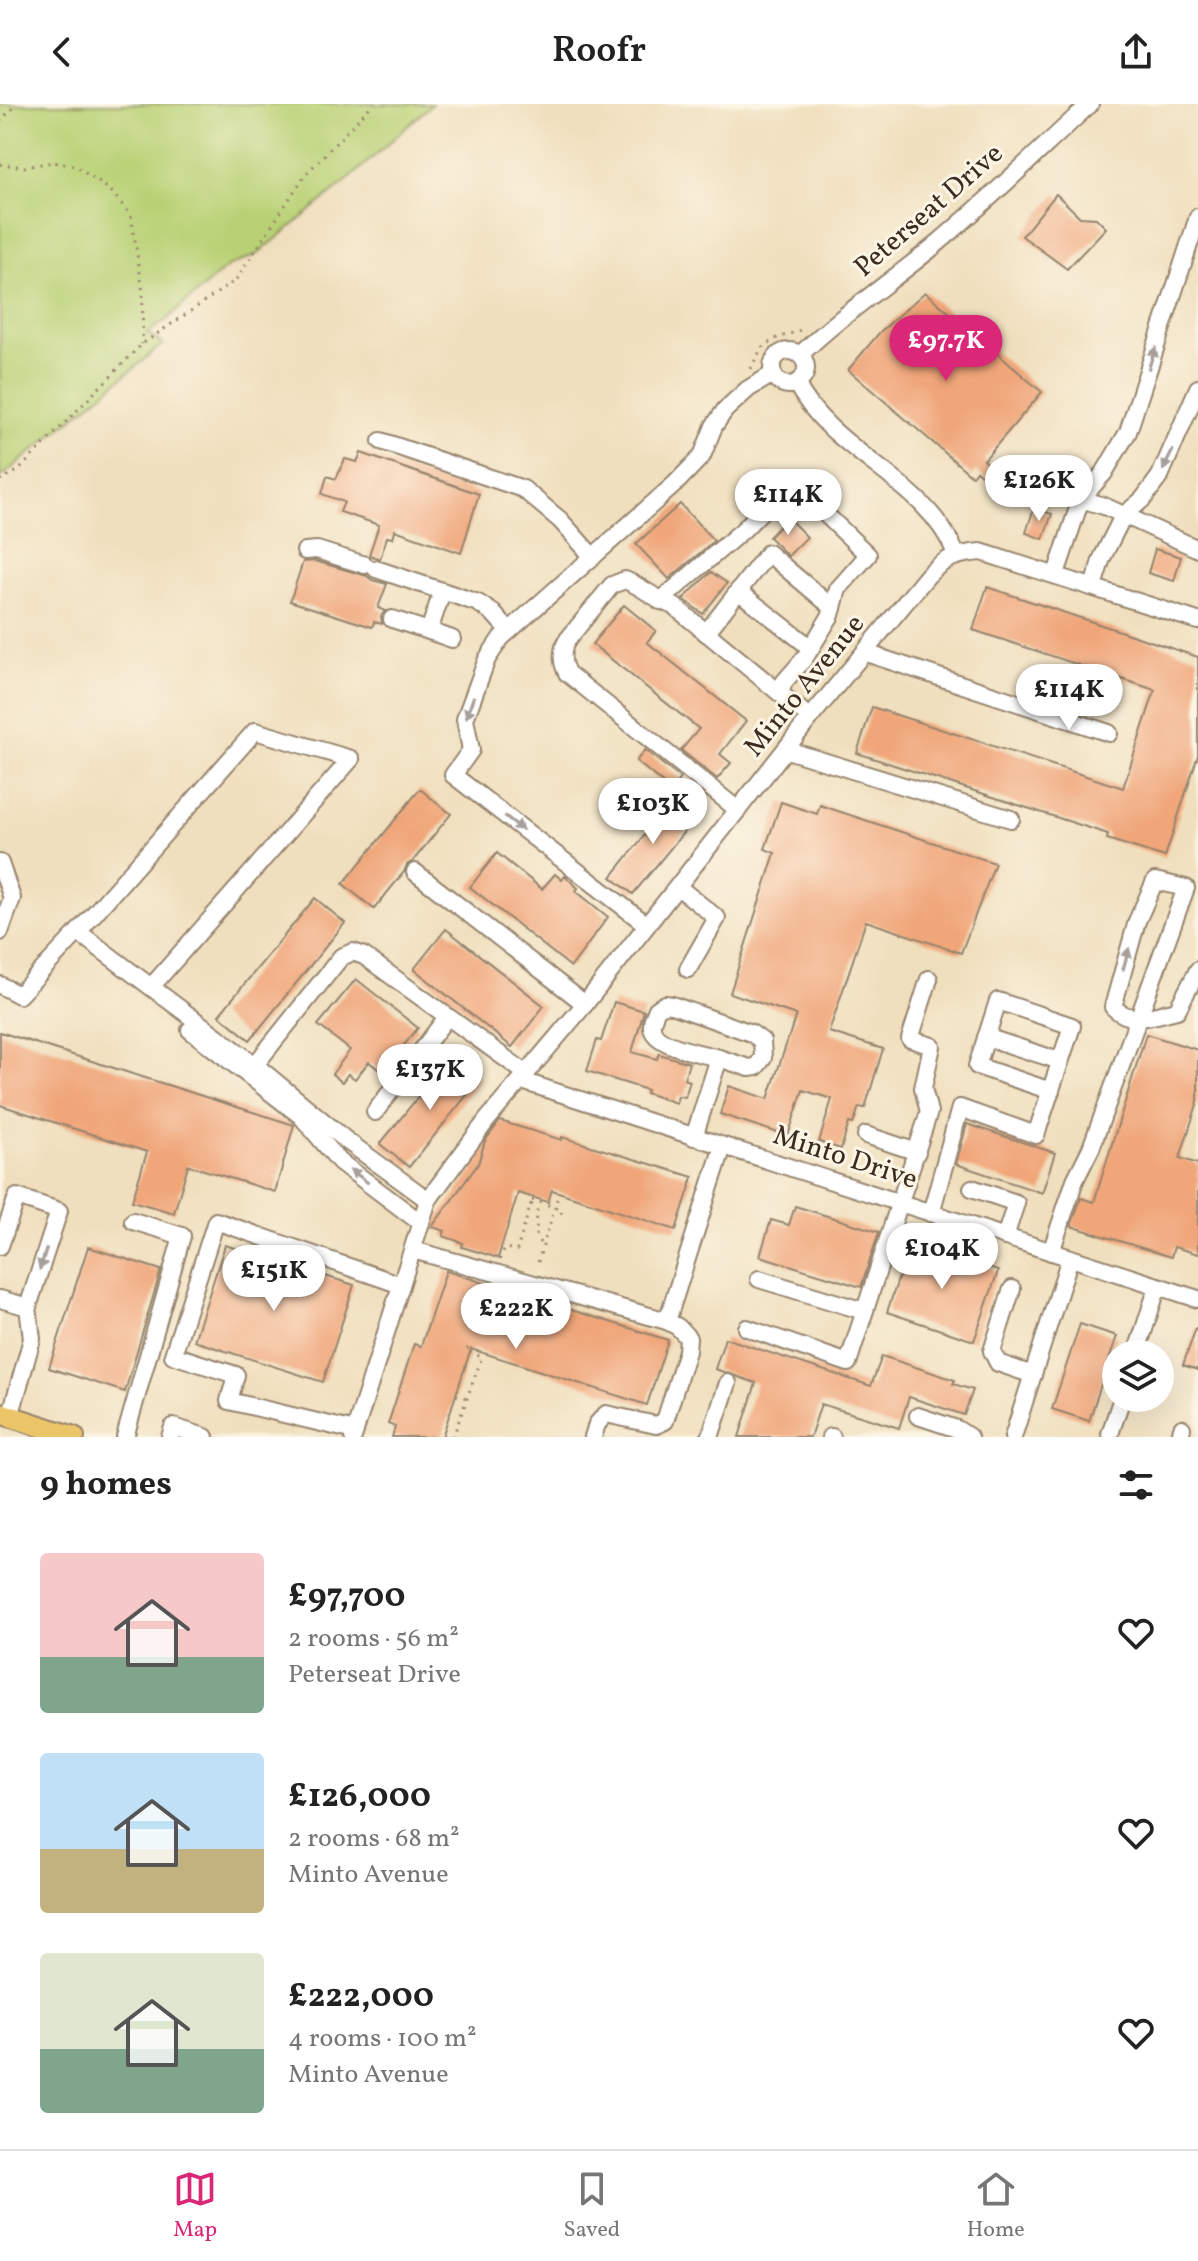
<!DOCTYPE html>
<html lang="en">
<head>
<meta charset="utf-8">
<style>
	:root { --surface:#fff; --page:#f2f2f2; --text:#222; --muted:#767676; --line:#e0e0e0; --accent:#db2777 }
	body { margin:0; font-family:Vollkorn,serif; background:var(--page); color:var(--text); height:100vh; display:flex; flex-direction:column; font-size:30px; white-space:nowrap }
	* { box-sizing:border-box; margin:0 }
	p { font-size:26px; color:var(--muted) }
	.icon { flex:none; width:44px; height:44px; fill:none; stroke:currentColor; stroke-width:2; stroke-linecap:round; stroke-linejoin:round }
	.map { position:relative; height:1333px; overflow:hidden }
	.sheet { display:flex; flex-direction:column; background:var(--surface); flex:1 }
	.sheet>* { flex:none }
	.tools { position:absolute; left:1102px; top:1236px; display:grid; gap:16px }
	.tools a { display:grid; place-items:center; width:72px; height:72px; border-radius:50%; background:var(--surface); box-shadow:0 8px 32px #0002; font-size:40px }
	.price { position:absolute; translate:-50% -68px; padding:0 18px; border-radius:28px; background:#fff; color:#222; font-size:26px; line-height:52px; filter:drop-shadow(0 2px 4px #0008) }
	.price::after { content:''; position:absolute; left:50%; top:48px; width:24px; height:18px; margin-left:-12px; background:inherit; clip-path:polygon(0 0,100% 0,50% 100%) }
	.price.active { background:var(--accent); color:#fff }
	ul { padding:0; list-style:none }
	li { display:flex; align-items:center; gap:24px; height:200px; padding:0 40px }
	li span { display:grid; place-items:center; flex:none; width:224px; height:160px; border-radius:8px; color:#555 }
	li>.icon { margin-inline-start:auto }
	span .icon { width:96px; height:96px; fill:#fffc; stroke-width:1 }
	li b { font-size:34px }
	h2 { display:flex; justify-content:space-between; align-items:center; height:96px; padding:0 40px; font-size:34px }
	header { display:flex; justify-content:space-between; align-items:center; height:104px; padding:0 40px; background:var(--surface); font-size:36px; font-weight:600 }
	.tabs { display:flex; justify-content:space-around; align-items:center; height:112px; border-top:2px solid var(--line); background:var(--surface); font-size:22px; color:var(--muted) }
	.tabs a { display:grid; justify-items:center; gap:4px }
	.tabs .active { color:var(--accent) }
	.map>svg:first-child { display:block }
	.green { fill:#b9d175; stroke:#7a7e4a; stroke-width:2 }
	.building { fill:#f0a679 }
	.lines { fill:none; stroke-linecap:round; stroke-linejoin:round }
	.minor-casing { stroke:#96846e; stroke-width:20 }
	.major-casing { stroke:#96846e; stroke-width:24 }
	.path { stroke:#96846e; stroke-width:3; stroke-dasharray:2 6; stroke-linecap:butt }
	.minor { stroke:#fff; stroke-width:16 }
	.major { stroke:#edc569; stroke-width:20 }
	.oneway { fill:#a79f9a }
	.labels { text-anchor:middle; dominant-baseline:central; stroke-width:6; stroke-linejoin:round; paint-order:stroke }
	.street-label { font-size:28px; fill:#3b2a1e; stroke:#fcf5e5 }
</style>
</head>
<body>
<header><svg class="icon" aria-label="back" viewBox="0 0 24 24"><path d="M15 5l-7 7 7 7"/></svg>Roofr<svg class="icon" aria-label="share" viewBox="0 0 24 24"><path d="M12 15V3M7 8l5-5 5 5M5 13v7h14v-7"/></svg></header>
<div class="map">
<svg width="1198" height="1333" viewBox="0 0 1198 1333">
	<rect width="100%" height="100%" fill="#fcf5e5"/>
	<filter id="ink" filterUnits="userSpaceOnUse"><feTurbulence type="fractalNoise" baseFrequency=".0125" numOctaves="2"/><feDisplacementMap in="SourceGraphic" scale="16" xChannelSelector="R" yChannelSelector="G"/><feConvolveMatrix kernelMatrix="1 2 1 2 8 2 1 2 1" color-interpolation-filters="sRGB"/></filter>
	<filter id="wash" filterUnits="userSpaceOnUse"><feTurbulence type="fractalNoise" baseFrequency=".006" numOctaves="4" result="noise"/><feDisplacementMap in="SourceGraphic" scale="32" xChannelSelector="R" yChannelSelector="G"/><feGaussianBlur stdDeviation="1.8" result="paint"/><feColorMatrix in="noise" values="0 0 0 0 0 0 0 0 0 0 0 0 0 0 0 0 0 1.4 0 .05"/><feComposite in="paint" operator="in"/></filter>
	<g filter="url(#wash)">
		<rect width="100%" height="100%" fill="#f0dfbd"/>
		<polygon class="green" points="0,0 432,0 349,75 258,150 227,163 165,217 147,229 163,240 0,374"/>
		<g id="blocks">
			<g class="building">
				<polygon points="1056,90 1080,113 1096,114 1106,124 1067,165 1022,132"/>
				<polygon points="925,188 1042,288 984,356 994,366 986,375 976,367 972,372 848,266 880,228"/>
				<polygon points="361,349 479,390 461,449 395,426 393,434 387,433 380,455 369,451 379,421 340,408 344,398 322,390 327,372 336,375 345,355 357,358"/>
				<polygon points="680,400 714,437 669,475 636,440"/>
				<polygon points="1034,404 1052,410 1043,435 1026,429"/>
				<polygon points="788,414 807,433 788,452 769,433"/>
				<polygon points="1155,445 1181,453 1174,477 1148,469"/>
				<polygon points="315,457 367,472 372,476 387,480 378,504 385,507 381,512 382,520 374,518 372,523 290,497 303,458"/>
				<polygon points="711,468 727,479 703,510 683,495"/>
				<polygon points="987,483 1198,553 1198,651 1165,753 1107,735 1108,730 857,649 872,603 1123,684 1155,586 973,526"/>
				<polygon points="624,501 656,527 647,538 746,617 720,650 731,659 717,675 681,646 699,625 592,540"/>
				<polygon points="645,646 680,674 671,686 636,657"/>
				<polygon points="420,685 451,710 413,757 407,761 404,768 374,805 343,780"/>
				<polygon points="663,693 693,717 633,790 611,773 661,711 654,705"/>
				<polygon points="781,698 817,710 820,701 995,759 961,849 866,817 829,928 883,945 865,1004 859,1003 853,1020 849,1019 841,1045 819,1038 832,995 803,986 788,1032 720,1010 729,982 768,995 796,911 730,889 775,749 765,745"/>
				<polygon points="497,749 542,785 555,770 562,776 565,772 578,784 576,787 608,813 571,863 470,783"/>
				<polygon points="315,794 345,819 250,936 219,911"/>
				<polygon points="446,825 544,902 512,943 414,865"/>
				<polygon points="356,875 418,924 382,968 369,958 355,975 348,970 342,978 332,970 350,946 318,921"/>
				<polygon points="614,898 644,907 632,948 657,955 659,950 689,959 684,975 690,977 685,993 678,992 676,999 646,989 647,986 587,967 597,936 601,937"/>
				<polygon points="0,928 294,1021 275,1088 188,1061 174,1109 132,1097 147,1048 0,1001"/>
				<polygon points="1146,930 1198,946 1198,997 1180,1054 1198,1060 1198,1150 1174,1143 1171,1153 1071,1122 1081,1094 1094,1098"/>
				<polygon points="451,952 480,975 409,1063 380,1040"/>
				<polygon points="500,1017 562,1036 562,1033 693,1073 676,1126 552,1086 548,1098 518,1089 498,1154 462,1143 463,1139 443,1132 445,1127 432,1123 478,1060 485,1037"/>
				<polygon points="967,1020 1055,1049 1042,1089 956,1060"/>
				<polygon points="795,1102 879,1128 861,1183 760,1152 771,1116 789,1121"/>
				<polygon points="911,1137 998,1167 974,1237 887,1208"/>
				<polygon points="225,1141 354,1181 323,1278 194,1237"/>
				<polygon points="88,1143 161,1166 125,1288 49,1264"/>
				<polygon points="446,1167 668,1236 647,1301 471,1245 442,1333 392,1333 395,1323 388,1320 414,1240 421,1242"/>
				<polygon points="1080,1220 1117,1232 1089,1317 1052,1305"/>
				<polygon points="1196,1224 1198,1225 1198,1266 1183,1261"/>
				<polygon points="725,1234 871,1282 882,1252 955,1276 953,1280 973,1286 964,1311 909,1293 899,1324 821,1300 810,1333 739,1333 756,1279 715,1265"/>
			</g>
		</g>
	</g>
	<g filter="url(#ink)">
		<use href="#blocks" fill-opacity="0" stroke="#96846e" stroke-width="2"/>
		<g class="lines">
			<defs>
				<g id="minor">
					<circle cx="789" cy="264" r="17"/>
					<path d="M800,251C843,209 894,176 939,138C991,94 1040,46 1090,0"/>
					<path d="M796,279C832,350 926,375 956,450"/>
					<polyline points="381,337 523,385 560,416 593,453"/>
					<polyline points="1081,395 1104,402 1198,445"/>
					<polyline points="305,447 317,446 365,461"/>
					<polyline points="376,465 478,499 493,509 509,527"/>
					<polyline points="1056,470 1081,395 1104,369 1128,328 1198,113"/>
					<polyline points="1093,482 1102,454 1123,412 1143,395 1160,372 1198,284"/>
					<polyline points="738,487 811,544"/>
					<polyline points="442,488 429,527 452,535"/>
					<polyline points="660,497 743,426 791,377 868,451 838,485 831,511 804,555 784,578 780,589"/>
					<polyline points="392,515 429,527"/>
					<polyline points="706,529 768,449 833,504"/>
					<polyline points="866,549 1109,629"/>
					<polyline points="787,646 1011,715"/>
					<path d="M738,706L567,569C561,558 561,545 568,535L612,481L625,476C643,483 656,496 674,502L810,614"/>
					<polyline points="0,759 12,794 0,828"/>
					<polyline points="415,768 585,900"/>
					<polyline points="678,783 717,814 688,865"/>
					<polyline points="647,821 453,671 471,646 465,615 487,555 501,534 675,380 702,352 714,322 725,306 748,285 773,270"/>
					<polyline points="0,881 19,891 78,828"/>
					<polyline points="151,883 78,828 255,627 351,655 151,883 255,961 347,1037 428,1096"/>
					<polyline points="190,926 301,1012 340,1058 421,1119"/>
					<polyline points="986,933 1060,957"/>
					<polyline points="255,961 341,853 353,848 364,852 527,970"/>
					<polyline points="522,977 1198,1195"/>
					<polyline points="375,1008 447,913"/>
					<polyline points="866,1031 917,1048"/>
					<path d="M694,1033L719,954L749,964L756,963L763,954L762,937L751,929L672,901L665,900L657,905C655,910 651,917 652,923C653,942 704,950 719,954"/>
					<polyline points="972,1084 1016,1099 1005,1133"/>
					<polyline points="931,1109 960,1004 1036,1031 1072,922 998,897 977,962 1051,987"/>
					<polyline points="0,1142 17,1093 59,1107 28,1203 32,1235 10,1313"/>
					<polyline points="413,1146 667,1217"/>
					<path d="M1051,1148L1075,1076L1091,1044L1186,784L1155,777L1137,817L1113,903C1132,922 1154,911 1177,906L1198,866"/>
					<polyline points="759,1175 864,1207"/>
					<polyline points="1012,1185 992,1247 998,1259 1033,1271"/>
					<polyline points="0,1195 28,1203"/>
					<polyline points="747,1224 848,1259 929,1008 923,984 932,942 910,935 929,875"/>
					<polyline points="1136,1250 1158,1182"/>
					<polyline points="918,1312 957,1325 969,1333"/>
					<polyline points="355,1327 229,1297 236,1271 173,1251 216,1117 401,1181"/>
					<polyline points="1110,1330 1122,1294"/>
					<polyline points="125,1333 182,1132 133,1117"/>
					<polyline points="170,1333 173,1323 205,1333"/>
					<path d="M353,1333L428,1096L487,1016L585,900L810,614L928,471C945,454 957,450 981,448L1198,517"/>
					<polyline points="593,1333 597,1320 606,1310 656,1321 665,1317 687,1247 688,1234 678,1223 667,1217 723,1042"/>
					<polyline points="710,1333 728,1279"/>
					<polyline points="830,1333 832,1333"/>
					<polyline points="1013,1333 1070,1154"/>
					<polyline points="1180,1333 1182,1324"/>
				</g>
				<polyline id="major" points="0,1309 74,1333"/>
			</defs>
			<use href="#minor" class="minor-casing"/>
			<use href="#major" class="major-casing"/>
			<g class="path">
				<polyline points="0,17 17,0"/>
				<polyline points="0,60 24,63 53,58 75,62 110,86 131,111 143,188 142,240"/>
				<path d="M751,265C765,231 775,237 805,224"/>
				<polyline points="0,376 18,367 142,240 236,176 305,71 373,0"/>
				<polyline points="532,1096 558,1104 564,1112"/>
				<polyline points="531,1100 537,1107 536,1130 542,1144"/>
				<polyline points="500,1156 505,1144 517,1146 533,1093"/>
				<polyline points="538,1158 559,1089"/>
				<polyline points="456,1291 467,1294"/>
				<polyline points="453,1333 482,1253 466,1247 468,1244"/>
			</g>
			<use href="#minor" class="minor"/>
			<use href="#major" class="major"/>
		</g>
		<defs><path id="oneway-solid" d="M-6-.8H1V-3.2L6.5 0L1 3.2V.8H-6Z" transform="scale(2)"/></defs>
		<g class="oneway">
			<use href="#oneway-solid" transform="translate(1152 254) rotate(-72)"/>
			<use href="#oneway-solid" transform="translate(1168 356) rotate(116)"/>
			<use href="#oneway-solid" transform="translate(470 603) rotate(109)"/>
			<use href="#oneway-solid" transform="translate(514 719) rotate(38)"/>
			<use href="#oneway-solid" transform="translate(1126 855) rotate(-74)"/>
			<use href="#oneway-solid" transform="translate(359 1072) rotate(-143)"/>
			<use href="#oneway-solid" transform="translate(43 1155) rotate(108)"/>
		</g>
	</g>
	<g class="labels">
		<g class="street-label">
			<text transform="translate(929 107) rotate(-41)">Peterseat Drive</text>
			<text transform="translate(805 582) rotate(-51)">Minto Avenue</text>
			<text transform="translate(845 1054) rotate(18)">Minto Drive</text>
		</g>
	</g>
</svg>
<div class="tools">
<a><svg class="icon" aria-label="layers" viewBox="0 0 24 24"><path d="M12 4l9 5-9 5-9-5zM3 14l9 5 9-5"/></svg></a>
</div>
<b class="price active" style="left:946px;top:279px">£97.7K</b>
<b class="price" style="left:1039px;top:419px">£126K</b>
<b class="price" style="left:788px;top:433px">£114K</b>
<b class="price" style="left:1069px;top:628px">£114K</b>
<b class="price" style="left:653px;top:742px">£103K</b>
<b class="price" style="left:430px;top:1008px">£137K</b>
<b class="price" style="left:942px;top:1187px">£104K</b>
<b class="price" style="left:274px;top:1209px">£151K</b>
<b class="price" style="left:516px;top:1247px">£222K</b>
</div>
<section class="sheet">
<h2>9 homes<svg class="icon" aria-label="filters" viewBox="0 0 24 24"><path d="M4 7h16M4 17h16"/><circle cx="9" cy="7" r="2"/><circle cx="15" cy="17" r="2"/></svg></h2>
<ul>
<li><span style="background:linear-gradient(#f6c9c9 65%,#7fa58c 0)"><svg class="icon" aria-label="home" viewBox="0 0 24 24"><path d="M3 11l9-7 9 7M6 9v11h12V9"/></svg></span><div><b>£97,700</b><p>2 rooms · 56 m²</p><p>Peterseat Drive</p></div><svg class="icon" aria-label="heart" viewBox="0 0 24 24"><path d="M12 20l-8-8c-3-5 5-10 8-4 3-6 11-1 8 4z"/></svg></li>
<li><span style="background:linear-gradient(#bfe0f5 60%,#c2b280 0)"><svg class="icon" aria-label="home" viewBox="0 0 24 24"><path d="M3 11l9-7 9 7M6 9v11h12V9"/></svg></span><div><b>£126,000</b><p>2 rooms · 68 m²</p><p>Minto Avenue</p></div><svg class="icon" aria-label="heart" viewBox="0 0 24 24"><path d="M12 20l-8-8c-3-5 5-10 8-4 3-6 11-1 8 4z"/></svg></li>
<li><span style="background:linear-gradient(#dfe7d0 60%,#7fa58c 0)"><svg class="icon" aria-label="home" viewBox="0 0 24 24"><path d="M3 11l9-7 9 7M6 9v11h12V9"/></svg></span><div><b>£222,000</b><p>4 rooms · 100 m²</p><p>Minto Avenue</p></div><svg class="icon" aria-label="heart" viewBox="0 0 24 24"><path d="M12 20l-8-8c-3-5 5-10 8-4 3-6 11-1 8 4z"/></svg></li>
</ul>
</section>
<nav class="tabs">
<a class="active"><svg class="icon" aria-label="map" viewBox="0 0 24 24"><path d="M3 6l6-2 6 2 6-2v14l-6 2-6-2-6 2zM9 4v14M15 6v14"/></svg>Map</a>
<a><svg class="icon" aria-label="saved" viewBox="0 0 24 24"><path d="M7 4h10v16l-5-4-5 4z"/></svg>Saved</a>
<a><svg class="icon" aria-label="home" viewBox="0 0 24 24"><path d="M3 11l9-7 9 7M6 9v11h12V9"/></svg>Home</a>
</nav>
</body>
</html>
